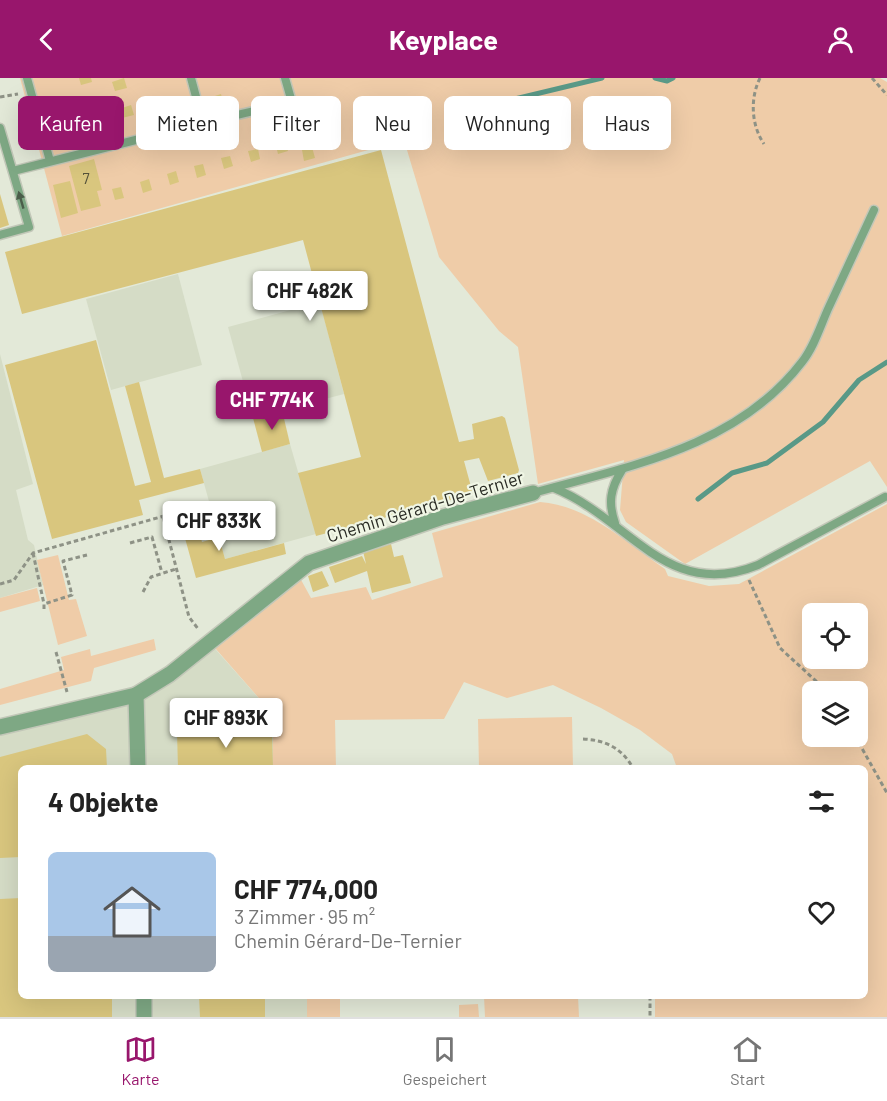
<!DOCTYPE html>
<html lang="de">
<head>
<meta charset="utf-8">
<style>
	:root { --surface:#fff; --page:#f2f2f2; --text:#222; --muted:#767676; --line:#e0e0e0; --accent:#98166c }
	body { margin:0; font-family:Barlow,sans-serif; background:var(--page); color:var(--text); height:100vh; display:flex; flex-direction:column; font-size:22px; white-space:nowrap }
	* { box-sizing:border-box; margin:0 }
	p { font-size:20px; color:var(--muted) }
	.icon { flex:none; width:33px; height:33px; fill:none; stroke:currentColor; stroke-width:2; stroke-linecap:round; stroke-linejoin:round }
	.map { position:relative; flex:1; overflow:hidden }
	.sheet { position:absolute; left:18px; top:687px; width:850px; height:234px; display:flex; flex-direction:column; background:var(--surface); border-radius:9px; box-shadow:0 6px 24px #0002 }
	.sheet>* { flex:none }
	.guide { position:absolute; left:18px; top:18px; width:852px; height:54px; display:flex; gap:12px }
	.tools { position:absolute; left:802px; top:525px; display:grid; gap:12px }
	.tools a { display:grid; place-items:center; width:66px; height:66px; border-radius:9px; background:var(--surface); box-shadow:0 6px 24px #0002; font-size:30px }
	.price { position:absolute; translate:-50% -51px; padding:0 14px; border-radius:6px; background:#fff; color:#222; font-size:20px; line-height:39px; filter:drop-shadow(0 2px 3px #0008) }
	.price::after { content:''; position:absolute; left:50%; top:36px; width:18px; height:14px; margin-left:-9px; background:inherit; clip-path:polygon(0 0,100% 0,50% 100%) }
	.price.on { background:var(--accent); color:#fff }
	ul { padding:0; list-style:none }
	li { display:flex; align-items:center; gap:18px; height:150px; padding:0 30px }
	li span { display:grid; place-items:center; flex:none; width:168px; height:120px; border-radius:9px; color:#555 }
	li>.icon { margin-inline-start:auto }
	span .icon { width:72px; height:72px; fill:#fffc; stroke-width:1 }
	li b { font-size:26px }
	h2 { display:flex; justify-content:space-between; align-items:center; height:72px; padding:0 30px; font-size:26px }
	.pill { padding:0 21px; border-radius:9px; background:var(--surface); box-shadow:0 6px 24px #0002; font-size:21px; line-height:54px }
	.pill.on { background:var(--accent); color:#fff }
	header { display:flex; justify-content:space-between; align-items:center; height:78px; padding:0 30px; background:var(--accent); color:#fff; font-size:27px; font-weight:700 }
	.menu { display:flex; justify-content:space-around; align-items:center; height:84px; border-top:2px solid var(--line); background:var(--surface); font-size:16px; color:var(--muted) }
	.menu a { display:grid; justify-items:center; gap:3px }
	.menu .on { color:var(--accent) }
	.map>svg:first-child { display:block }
	.built { fill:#d5dcc6 }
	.green { fill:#efcca8; fill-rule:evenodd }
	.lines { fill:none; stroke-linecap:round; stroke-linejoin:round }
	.stream { stroke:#599987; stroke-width:5 }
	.building { fill:#d9c67e }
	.service-casing { stroke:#c2c7b8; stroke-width:11 }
	.minor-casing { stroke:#c2c7b8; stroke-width:18 }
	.path { stroke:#8e9286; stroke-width:3; stroke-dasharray:4.5 3; stroke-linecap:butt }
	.service { stroke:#7ea884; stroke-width:8 }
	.minor { stroke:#7ea884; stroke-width:15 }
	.oneway { fill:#4b5d4a }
	.labels { text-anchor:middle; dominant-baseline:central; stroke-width:4.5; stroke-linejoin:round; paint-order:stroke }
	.number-label { font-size:15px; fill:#55523a }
	.street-label { font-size:18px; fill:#292b24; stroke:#f0f6e5 }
</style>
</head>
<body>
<header><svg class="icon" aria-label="back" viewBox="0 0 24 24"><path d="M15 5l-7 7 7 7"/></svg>Keyplace<svg class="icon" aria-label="person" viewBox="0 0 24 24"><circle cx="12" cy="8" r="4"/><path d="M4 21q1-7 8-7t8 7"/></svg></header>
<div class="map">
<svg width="887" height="939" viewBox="0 0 887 939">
	<rect width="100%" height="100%" fill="#e3e9d8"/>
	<g class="built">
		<polygon points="178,196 202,287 111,312 86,221"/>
		<polygon points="320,224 344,316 253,340 228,249"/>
		<polygon points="0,276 33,406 16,412 28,462 34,467 43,507 0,520"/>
		<polygon points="290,366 316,456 225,481 200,391"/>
		<polygon points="209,564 273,636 273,690 21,690 21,918 307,918 307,939 0,939 0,649 136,617"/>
	</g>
	<g class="green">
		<polygon points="20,0 880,0 887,4 887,409 870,383 685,486 626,444 620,432 624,382 538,406 518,269 499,253 439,179 404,62 62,158"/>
		<path d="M540,424C587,427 627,465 665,491L668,498L709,508L739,506L887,426V939H655V918H866V690H677L672,676L640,652L601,630L553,607L507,620L464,604L444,641L335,642L336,690H273V636L215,570L300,500L311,520L366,509L372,522L443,499L432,455ZM813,536H858V580H813ZM813,614H858V658H813Z"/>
		<polygon points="58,477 69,522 76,521 87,558 58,567 37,482"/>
		<polygon points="37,510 40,523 0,534 0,520"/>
		<polygon points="154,561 156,572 94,590 91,603 0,627 0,611 64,592 61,579 90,571 91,578"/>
		<polygon points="572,639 573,690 479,690 478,641"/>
		<rect x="307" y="918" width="33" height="21"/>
		<polygon points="484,918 578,918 579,939 485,939"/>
		<polygon points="478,926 479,939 459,939 459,927"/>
	</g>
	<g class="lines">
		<g class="stream">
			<polyline points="655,0 667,3 673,0"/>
			<polyline points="494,26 602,0"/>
			<polyline points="698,421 732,395 767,385 823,344 859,302 887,284"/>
		</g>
	</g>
	<g class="building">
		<polygon points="79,0 91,0 92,4 81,7"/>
		<polygon points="124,0 127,10 115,13 112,4"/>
		<polygon points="221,16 223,25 211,28 209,20"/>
		<polygon points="316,18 318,27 306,29 304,21"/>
		<polygon points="97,22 99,30 88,33 86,24"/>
		<polygon points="131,27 134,37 122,40 119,31"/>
		<polygon points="324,44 326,54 314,57 311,47"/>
		<polygon points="105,49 107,57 96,60 93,52"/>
		<polygon points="285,62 288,73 278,76 275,64"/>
		<polygon points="312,69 315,80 304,83 302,72"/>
		<polygon points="258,71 260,81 251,84 248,73"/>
		<polygon points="381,72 459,364 474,361 472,346 502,338 505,340 519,392 518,395 488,403 479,380 464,383 473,416 316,458 298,395 361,379 303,162 22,236 5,174"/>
		<polygon points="230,78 233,88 224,91 221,80"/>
		<polygon points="94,81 102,112 97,113 101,128 81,133 69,88"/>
		<polygon points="203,86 206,97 197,100 194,88"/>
		<polygon points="176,93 179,104 170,107 167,96"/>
		<polygon points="149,101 152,112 143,115 140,104"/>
		<polygon points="70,103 78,135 61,140 53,107"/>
		<polygon points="121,109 124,120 115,122 112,111"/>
		<polygon points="0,116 9,147 0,150"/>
		<polygon points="96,262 135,408 151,404 125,308 139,304 164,400 200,391 204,405 139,422 143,437 52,461 5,287"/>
		<polygon points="282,332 290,366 262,374 253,340"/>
		<polygon points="195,438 202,464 219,459 225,481 284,465 286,476 196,500 180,442"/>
		<polygon points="391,466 394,479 403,477 411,505 372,515 367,493 335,505 329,489 362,478 366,486 363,473"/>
		<polygon points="322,493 329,508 313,514 308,498"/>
		<polygon points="272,651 273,690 178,690 177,654"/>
		<polygon points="87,656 106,671 107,690 21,690 21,779 0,780 0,679"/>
		<polygon points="21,820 21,918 112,918 112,939 0,939 0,821"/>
		<polygon points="199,918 265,918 265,939 200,939"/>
	</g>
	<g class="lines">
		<defs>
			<g id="service">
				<polyline points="27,0 50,83"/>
				<polyline points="285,0 304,66"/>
				<polyline points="203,45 292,24"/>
				<polyline points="0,50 29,149 0,157"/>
				<polyline points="13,93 203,45 191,0"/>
				<path d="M554,410C630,441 667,524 758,487L885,419"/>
				<path d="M533,415C630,388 737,369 802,284C814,269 820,249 828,231C843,198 859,165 874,132"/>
				<path d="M615,445C608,425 610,411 622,392"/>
			</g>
			<g id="minor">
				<polyline points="136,617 170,596 309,485 443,439 533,415"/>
				<polyline points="0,649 136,617 138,690"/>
				<polyline points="144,918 144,939"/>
			</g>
		</defs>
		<use href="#service" class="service-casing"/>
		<use href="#minor" class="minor-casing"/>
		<g class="path">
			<path d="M760,0C750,20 751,47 764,66"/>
			<polyline points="872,0 887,17"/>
			<polyline points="0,19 18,16"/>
			<polyline points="163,439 189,539 199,552"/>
			<polyline points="130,465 152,459 162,495"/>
			<polyline points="33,475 44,526"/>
			<polyline points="749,502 780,570 828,614"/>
			<polyline points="0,506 14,502 33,475 203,427"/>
			<polyline points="143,514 151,499 176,491"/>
			<polyline points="44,531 44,526 72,517 63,483 87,477"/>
			<polyline points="56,574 67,614"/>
			<polyline points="855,658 887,715"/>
			<path d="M583,661C605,662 622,670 633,690"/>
			<polyline points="650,918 650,939"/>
		</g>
		<use href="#service" class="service"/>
		<use href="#minor" class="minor"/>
	</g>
	<defs><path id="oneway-solid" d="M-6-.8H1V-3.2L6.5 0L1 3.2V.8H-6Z" transform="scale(1.5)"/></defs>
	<use class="oneway" href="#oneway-solid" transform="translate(21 122) rotate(-106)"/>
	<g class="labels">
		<g class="number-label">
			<text x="86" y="100">7</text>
		</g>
		<g class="street-label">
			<text transform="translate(425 428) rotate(-17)">Chemin Gérard-De-Ternier</text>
		</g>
	</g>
</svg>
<div class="tools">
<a><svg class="icon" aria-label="locate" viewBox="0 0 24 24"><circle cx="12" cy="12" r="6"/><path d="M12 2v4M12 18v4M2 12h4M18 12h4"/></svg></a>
<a><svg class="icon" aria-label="layers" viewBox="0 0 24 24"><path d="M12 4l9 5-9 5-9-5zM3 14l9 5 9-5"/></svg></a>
</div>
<b class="price" style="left:310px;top:244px">CHF 482K</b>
<b class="price on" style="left:272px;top:353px">CHF 774K</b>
<b class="price" style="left:219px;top:474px">CHF 833K</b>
<b class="price" style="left:226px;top:671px">CHF 893K</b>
<div class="guide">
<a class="pill on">Kaufen</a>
<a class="pill">Mieten</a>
<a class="pill">Filter</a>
<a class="pill">Neu</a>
<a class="pill">Wohnung</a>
<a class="pill">Haus</a>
</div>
<section class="sheet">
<h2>4 Objekte<svg class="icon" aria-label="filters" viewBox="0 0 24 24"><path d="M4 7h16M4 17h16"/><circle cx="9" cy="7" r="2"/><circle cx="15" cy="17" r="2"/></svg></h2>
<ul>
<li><span style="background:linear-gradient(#a9c7e8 70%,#9aa5b1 0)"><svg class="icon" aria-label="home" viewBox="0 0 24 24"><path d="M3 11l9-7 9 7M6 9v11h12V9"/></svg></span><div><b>CHF 774,000</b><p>3 Zimmer · 95 m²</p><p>Chemin Gérard-De-Ternier</p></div><svg class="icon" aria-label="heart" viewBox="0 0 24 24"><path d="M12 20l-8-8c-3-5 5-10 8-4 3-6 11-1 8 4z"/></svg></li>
</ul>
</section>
</div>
<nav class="menu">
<a class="on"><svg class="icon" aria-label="map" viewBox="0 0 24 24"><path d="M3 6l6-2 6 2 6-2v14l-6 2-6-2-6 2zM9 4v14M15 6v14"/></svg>Karte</a>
<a><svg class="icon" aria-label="saved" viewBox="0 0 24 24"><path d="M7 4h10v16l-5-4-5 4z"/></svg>Gespeichert</a>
<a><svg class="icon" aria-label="home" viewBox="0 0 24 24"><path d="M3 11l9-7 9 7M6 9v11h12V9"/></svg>Start</a>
</nav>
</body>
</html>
